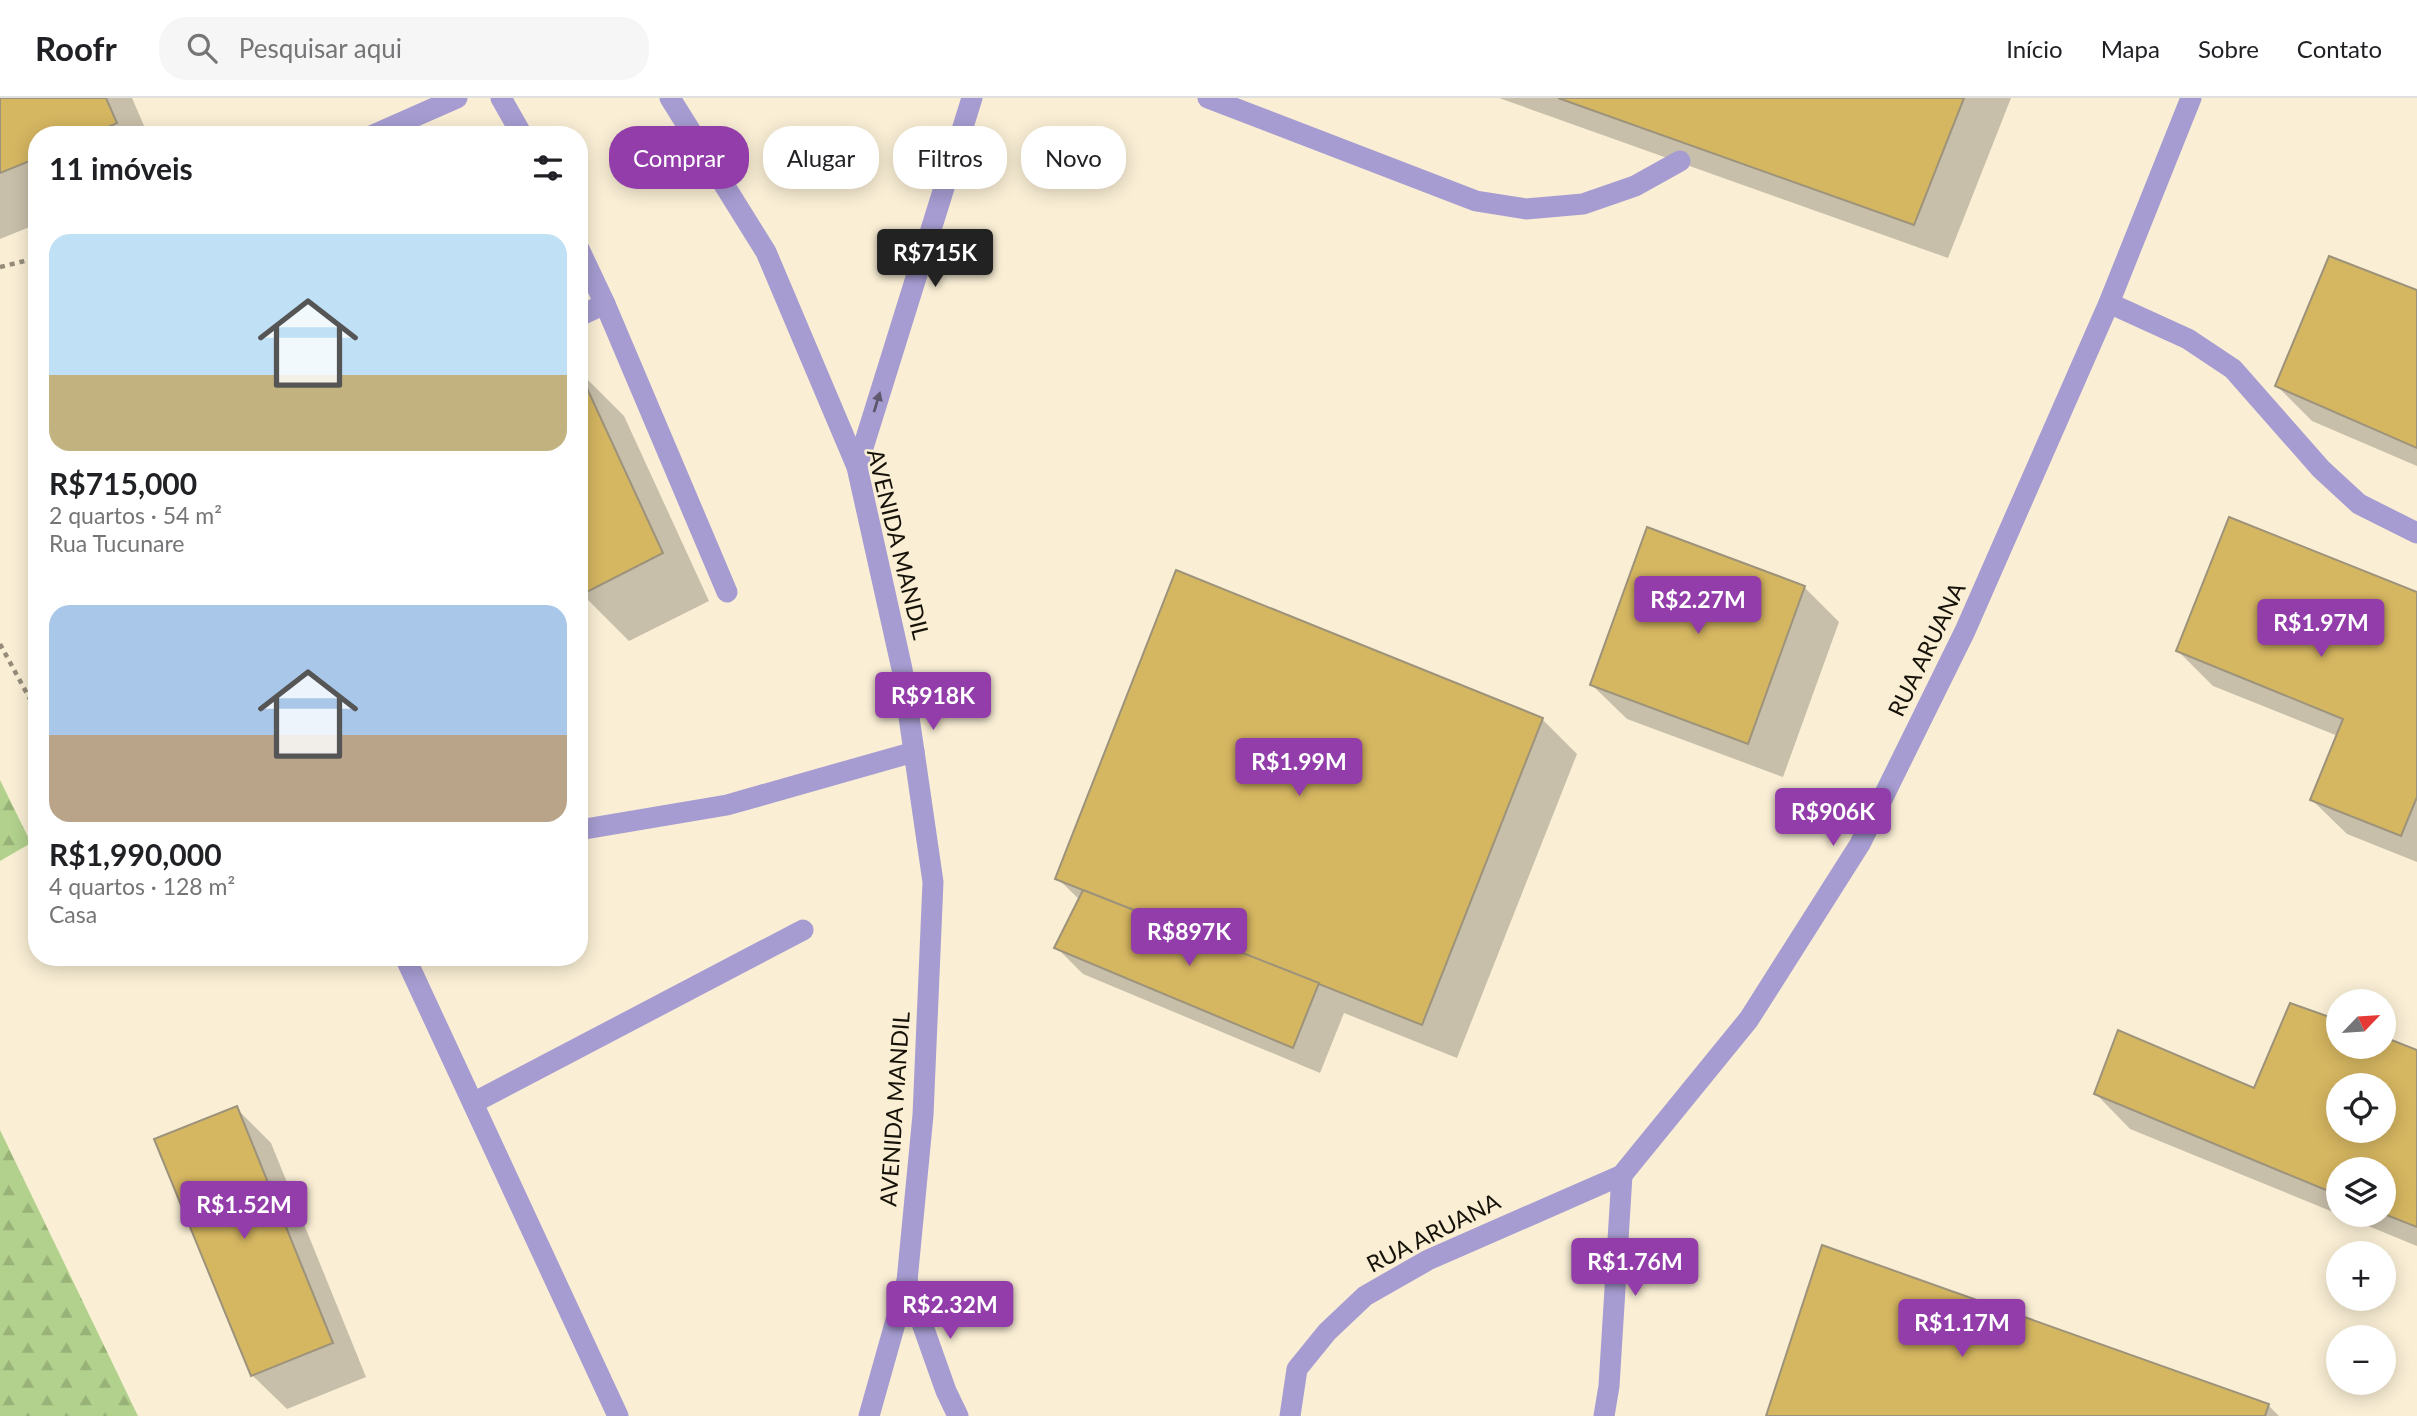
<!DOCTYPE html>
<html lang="pt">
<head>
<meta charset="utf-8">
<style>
	:root { --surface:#fff; --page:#f6f6f6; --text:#202124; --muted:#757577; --line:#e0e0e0; --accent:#933daa }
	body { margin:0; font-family:Lato,sans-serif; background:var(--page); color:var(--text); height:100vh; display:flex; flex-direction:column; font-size:26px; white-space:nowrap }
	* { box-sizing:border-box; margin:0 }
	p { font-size:23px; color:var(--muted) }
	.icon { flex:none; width:38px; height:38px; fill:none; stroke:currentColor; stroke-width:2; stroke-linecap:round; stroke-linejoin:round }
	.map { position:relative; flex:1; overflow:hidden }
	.sheet { position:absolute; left:28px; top:28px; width:560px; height:840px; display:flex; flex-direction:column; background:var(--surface); border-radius:28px; box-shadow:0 4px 18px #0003 }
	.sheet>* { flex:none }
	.banner { position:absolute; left:609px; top:28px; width:665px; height:63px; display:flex; gap:14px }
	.needle { width:46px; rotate:65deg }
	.buttons { position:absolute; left:2326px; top:891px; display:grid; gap:14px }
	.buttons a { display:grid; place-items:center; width:70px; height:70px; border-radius:50%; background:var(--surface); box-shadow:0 4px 18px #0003; font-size:35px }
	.price { position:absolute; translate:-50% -60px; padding:0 16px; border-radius:7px; background:var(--accent); color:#fff; font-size:23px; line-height:46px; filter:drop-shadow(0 2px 4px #0008) }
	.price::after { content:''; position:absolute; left:50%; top:42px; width:21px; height:16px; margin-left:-10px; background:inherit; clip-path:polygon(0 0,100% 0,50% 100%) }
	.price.active { background:#222; color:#fff }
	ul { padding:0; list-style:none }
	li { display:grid; align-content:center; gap:14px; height:371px; padding:0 21px }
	li span { display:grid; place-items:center; height:217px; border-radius:21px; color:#555 }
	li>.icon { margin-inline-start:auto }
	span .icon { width:126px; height:126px; fill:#fffc; stroke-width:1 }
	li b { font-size:30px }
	h2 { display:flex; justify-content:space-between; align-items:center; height:84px; padding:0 21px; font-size:30px }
	.pill { padding:0 24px; border-radius:28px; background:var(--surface); box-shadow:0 4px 18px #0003; font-size:24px; line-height:63px }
	.pill.active { background:var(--accent); color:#fff }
	header { display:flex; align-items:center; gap:42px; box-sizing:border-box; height:98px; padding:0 35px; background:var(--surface); border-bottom:2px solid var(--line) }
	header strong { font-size:33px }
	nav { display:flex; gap:38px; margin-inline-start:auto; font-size:24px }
	.search { width:490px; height:63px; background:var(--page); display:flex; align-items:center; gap:18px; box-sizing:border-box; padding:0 24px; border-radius:28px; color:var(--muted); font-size:26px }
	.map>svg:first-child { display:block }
	.forest { fill:url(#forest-firs) }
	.shadow { fill:#0003; fill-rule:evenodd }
	.building { fill:#d5b661; stroke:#9d937b; stroke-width:2; fill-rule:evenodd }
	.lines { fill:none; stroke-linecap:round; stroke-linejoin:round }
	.path { stroke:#958d7a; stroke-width:4.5; stroke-dasharray:5 5; stroke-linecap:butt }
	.minor { stroke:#a69cd1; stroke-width:21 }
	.oneway { fill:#5e576d }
	.labels { text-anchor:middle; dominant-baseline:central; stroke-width:5; stroke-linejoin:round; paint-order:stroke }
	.street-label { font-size:23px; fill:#161209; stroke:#faefd5 }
</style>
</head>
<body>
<header>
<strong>Roofr</strong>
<div class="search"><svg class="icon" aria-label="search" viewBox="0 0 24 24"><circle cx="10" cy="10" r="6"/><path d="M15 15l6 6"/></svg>Pesquisar aqui</div>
<nav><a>Início</a><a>Mapa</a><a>Sobre</a><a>Contato</a></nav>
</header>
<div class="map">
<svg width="2417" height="1318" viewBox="0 0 2417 1318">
	<defs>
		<pattern id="forest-firs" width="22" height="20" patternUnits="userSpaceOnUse" patternTransform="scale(1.75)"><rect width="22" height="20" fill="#b1d18d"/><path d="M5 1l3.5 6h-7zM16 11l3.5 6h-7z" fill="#98b278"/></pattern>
	</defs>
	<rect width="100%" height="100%" fill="#faefd5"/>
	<g class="forest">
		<polygon points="0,682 31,745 0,763"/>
		<polygon points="0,1032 138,1318 0,1318"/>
	</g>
	<g class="shadow">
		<polygon points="0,0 132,0 148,37 37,37 37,126 0,141"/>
		<polygon points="1499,0 2011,0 1948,160"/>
		<polygon points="2417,194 2417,368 2312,323 2277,288"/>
		<polygon points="579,273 624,318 709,503 629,543 582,496 579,488"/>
		<polygon points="1804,489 1839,524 1783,679 1627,621 1592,587"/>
		<polygon points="2417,496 2417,764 2347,736 2312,702 2338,638 2213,588 2178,553"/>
		<polygon points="1542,621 1577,656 1457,960 1344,915 1320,975 1083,876 1056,849 1080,802 1057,780"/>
		<path d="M2338,924V948H2384V941L2417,953V1148L2339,1116H2384V1071H2338V1116L2130,1031L2096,996L2255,992ZM2338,987H2384V1032H2338Z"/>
		<polygon points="236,1010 271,1045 366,1279 287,1311 252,1277"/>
		<polygon points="2268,1307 2279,1318 1768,1318"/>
	</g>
	<g class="building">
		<polygon points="0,0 106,0 117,25 90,37 37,37 37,60 0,75"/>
		<polygon points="1558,0 1964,0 1914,127"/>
		<polygon points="2329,158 2417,192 2417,350 2275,288"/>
		<polygon points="579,273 663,455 581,497 579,493"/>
		<polygon points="2229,419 2417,494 2417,699 2401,738 2310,702 2343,621 2176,553"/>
		<polygon points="1647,429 1805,488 1748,646 1590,587"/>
		<polygon points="1176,472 1543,620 1422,927 1055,781"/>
		<polygon points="1083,792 1319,885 1293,950 1054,850"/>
		<path d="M2290,905L2338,922V948H2384V939L2417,952V1129L2384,1116V1071H2338V1097L2094,996L2118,932L2254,990ZM2338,987H2384V1032H2338Z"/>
		<polygon points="237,1008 333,1245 251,1278 154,1041"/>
		<polygon points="1822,1147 2269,1306 2265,1318 1766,1318"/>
	</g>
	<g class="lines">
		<g class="path">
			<polyline points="0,169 37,160"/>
			<polyline points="0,546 37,614"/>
		</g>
		<g class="minor">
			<polyline points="501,0 522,37"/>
			<polyline points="670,0 766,154 857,369 902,571 933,784 923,1017 907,1183 869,1318"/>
			<polyline points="1208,0 1476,103 1526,111 1583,106 1635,88 1680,63"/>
			<polyline points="373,37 457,0"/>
			<polyline points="579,151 605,206 579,218"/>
			<polyline points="2109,205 2188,241 2233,271 2321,371 2359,406 2417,435"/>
			<polyline points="605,206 727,494"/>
			<polyline points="857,369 972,0"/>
			<polyline points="579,732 727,707 914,654"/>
			<polyline points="405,859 618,1318"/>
			<polyline points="473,1005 803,832"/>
			<polyline points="907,1183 946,1293 958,1318"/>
			<polyline points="1290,1318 1297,1271 1327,1234 1365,1198 1428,1162 1622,1077 1749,921 1860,746 1965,533 2109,205 2191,0"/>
			<polyline points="1604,1318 1609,1288 1622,1077"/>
		</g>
	</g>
	<defs><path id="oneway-solid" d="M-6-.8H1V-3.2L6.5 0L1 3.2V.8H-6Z" transform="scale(1.75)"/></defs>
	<use class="oneway" href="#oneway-solid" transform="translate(877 304) rotate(-73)"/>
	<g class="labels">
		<g class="street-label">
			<text transform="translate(899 446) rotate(76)">AVENIDA MANDIL</text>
			<text transform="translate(1926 551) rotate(-64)">RUA ARUANA</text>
			<text transform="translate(894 1011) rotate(-86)">AVENIDA MANDIL</text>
			<text transform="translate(1433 1134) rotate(-27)">RUA ARUANA</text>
		</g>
	</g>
</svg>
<div class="buttons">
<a><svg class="needle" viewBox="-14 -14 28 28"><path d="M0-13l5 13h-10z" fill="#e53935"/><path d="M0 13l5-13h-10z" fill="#757577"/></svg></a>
<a><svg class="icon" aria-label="locate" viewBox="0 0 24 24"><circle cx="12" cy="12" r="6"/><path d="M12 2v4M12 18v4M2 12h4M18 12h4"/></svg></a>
<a><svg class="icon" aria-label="layers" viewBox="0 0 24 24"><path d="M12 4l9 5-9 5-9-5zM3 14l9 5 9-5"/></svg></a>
<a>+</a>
<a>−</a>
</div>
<b class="price active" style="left:935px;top:191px">R$715K</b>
<b class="price" style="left:1698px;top:538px">R$2.27M</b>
<b class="price" style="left:2321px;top:561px">R$1.97M</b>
<b class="price" style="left:933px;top:634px">R$918K</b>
<b class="price" style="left:1299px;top:700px">R$1.99M</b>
<b class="price" style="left:1833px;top:750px">R$906K</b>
<b class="price" style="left:1189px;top:870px">R$897K</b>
<b class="price" style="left:244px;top:1143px">R$1.52M</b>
<b class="price" style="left:1635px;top:1200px">R$1.76M</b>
<b class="price" style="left:950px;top:1243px">R$2.32M</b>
<b class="price" style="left:1962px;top:1261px">R$1.17M</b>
<div class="banner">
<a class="pill active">Comprar</a>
<a class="pill">Alugar</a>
<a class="pill">Filtros</a>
<a class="pill">Novo</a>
</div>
<section class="sheet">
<h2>11 imóveis<svg class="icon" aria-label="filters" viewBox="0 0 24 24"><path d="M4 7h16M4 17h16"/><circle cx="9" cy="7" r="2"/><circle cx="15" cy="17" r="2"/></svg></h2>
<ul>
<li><span style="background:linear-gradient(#bfe0f5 65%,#c2b280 0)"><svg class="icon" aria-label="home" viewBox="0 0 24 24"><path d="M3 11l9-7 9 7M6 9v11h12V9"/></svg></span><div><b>R$715,000</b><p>2 quartos · 54 m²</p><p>Rua Tucunare</p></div></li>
<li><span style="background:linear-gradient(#a9c7e8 60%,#b9a48a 0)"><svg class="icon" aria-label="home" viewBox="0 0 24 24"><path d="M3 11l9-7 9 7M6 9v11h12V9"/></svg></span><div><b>R$1,990,000</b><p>4 quartos · 128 m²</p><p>Casa</p></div></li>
</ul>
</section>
</div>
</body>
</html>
